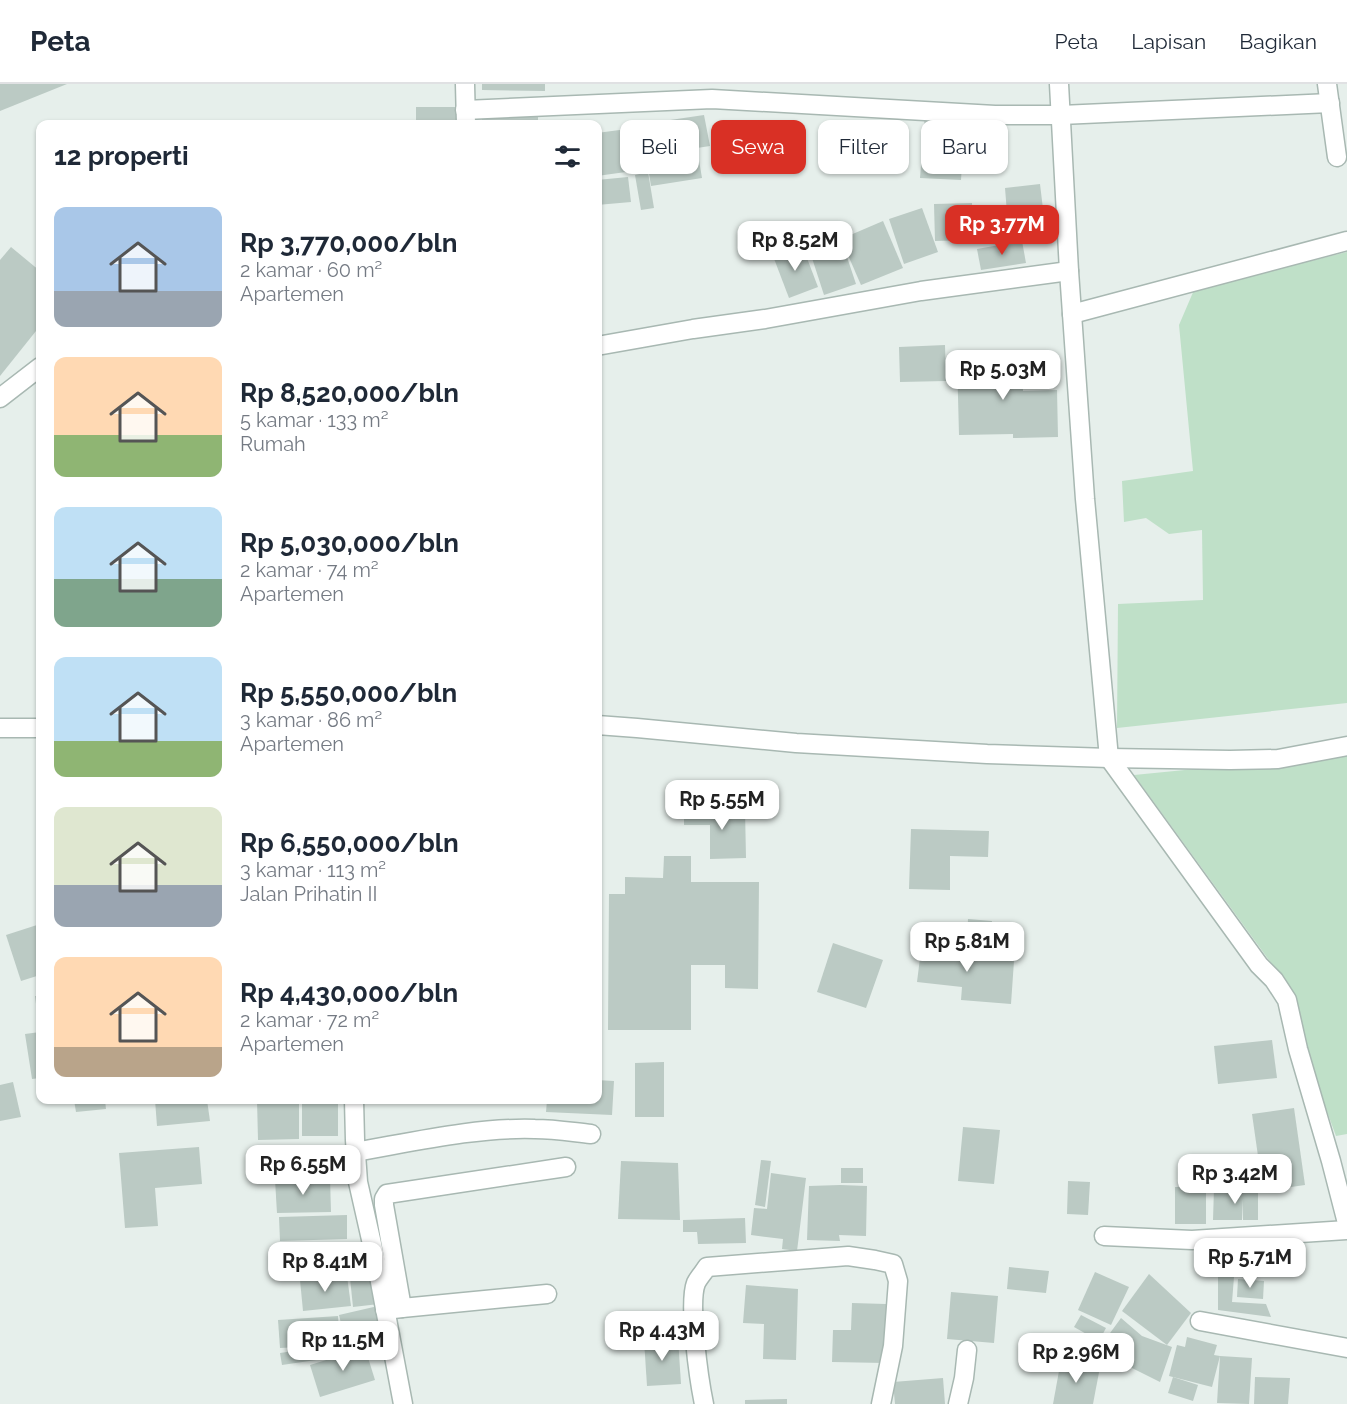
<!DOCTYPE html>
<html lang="id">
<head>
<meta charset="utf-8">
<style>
	:root { --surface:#fff; --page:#f6f6f7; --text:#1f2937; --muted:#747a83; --line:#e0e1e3; --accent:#d93025 }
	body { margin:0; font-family:Raleway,sans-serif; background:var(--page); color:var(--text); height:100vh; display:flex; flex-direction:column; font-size:22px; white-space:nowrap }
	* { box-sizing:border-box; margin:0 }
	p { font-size:20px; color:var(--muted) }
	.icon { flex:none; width:33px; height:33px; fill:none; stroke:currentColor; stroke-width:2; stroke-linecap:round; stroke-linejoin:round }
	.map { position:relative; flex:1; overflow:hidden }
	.drawer { position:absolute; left:36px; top:36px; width:566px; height:984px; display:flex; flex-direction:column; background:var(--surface); border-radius:12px; box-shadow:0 2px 4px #0004 }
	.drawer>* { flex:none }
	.banner { position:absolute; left:620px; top:36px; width:570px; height:54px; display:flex; gap:12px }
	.price { position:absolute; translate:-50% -51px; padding:0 14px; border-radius:12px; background:#fff; color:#222; font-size:20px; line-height:39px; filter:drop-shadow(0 2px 3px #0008) }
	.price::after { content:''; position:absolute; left:50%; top:36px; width:18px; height:14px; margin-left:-9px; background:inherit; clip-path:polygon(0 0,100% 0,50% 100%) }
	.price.active { background:var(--accent); color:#fff }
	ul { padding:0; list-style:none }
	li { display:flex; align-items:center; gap:18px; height:150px; padding:0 18px }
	li span { display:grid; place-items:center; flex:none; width:168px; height:120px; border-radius:12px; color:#555 }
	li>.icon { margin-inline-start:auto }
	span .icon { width:72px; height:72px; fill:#fffc; stroke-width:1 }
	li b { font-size:26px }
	h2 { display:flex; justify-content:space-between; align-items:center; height:72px; padding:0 18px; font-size:26px }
	.pill { padding:0 21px; border-radius:12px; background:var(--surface); box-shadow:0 2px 4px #0004; font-size:21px; line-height:54px }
	.pill.active { background:var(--accent); color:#fff }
	header { display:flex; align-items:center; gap:36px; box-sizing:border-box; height:84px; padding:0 30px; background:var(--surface); border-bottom:2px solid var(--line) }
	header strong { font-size:28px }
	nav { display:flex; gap:33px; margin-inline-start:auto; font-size:21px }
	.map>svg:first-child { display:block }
	.green { fill:#bfe0c8 }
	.building { fill:#bbcac4 }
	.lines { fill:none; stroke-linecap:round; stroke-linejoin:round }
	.minor-casing { stroke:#a8b8b2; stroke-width:21 }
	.minor { stroke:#fff; stroke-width:18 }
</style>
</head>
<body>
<header>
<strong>Peta</strong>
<nav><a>Peta</a><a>Lapisan</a><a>Bagikan</a></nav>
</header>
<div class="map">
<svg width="1347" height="1320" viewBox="0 0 1347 1320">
	<rect width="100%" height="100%" fill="#e6efeb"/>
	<g class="green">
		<polygon points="1347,168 1347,619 1117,644 1118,520 1203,516 1202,446 1169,450 1146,434 1124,438 1122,397 1193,387 1179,241 1194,206"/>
		<polygon points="1347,670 1347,1050 1336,1052 1274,883 1134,691"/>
	</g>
	<g class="building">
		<polygon points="0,0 67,0 0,27"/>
		<polygon points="482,0 545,0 545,7 482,6"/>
		<rect x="416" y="23" width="42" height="17"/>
		<polygon points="925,29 965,32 961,96 920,94"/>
		<polygon points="704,31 710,62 697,64 702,94 651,102 646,71 655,69 650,39"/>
		<polygon points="538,32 538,40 482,40 482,33"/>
		<polygon points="627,45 633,87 597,92 597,49"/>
		<polygon points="648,88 654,124 641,126 635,91"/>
		<polygon points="628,93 631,118 597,121 597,96"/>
		<polygon points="1040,100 1046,150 996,155 994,130 1007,129 1005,104"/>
		<polygon points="972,119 973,156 935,157 934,120"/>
		<polygon points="922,124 938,168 904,180 889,135"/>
		<polygon points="883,137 903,184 861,201 841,155"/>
		<polygon points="1022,157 1026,179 981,186 977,165"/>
		<polygon points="802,161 818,203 789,214 773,172"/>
		<polygon points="11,163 40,187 40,242 0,292 0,176"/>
		<polygon points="844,164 856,200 824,211 812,174"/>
		<polygon points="945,261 946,297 900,298 899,263"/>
		<polygon points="1022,273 1023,307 1057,306 1058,353 1013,354 1013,350 959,351 957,275"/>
		<polygon points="745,725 746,774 710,775 710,741 684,741 684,726"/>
		<polygon points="911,745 989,747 988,773 950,772 950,806 909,805"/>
		<polygon points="664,772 691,772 691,798 759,798 758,905 725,904 725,881 691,881 691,946 608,946 609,810 625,810 625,793 663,794"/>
		<polygon points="968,835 992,837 990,858 967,856"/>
		<polygon points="37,841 40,853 40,891 21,897 6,851"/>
		<polygon points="922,858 966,864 964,873 1014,877 1011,920 961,916 962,903 917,898"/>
		<polygon points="833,859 883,876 866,924 817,908"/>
		<polygon points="35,912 40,912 40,936 38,936"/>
		<polygon points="40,948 40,994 32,995 25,950"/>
		<polygon points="1272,956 1277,994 1218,1000 1214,962"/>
		<polygon points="664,978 664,1033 635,1033 635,979"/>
		<polygon points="597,996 614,997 612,1031 546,1028 547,1016 597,1016"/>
		<polygon points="13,998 21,1033 0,1037 0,1001"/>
		<polygon points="74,1016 105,1016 106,1025 76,1028"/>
		<polygon points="155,1016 207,1016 210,1037 157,1042"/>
		<polygon points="257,1016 299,1016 299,1055 258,1056"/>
		<rect x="302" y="1016" width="36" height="36"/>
		<polygon points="1294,1024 1305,1101 1263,1107 1252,1030"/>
		<polygon points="963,1043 1000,1046 994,1100 958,1097"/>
		<polygon points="199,1063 202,1100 155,1104 158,1142 125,1144 119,1069"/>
		<polygon points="761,1076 771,1077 765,1123 755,1121"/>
		<polygon points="621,1077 678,1079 680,1136 618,1135"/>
		<rect x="841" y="1084" width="22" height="15"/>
		<polygon points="771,1089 806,1094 797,1167 782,1165 783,1155 751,1151 754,1124 767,1125"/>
		<polygon points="330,1094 331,1128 277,1129 275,1096"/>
		<polygon points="1068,1097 1090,1098 1088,1131 1067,1130"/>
		<polygon points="840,1101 867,1102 866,1152 839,1151 840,1157 807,1156 809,1102"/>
		<rect x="1175" y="1103" width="31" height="37"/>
		<polygon points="1214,1104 1242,1104 1242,1107 1258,1107 1258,1136 1243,1136 1243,1115 1242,1136 1213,1136"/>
		<polygon points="347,1131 347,1155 280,1157 279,1133"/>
		<polygon points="745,1134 746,1159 698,1160 697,1148 683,1148 683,1136"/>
		<polygon points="1219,1159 1272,1160 1271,1191 1218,1190"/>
		<polygon points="280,1162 328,1163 327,1178 280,1177"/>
		<polygon points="1206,1172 1217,1172 1217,1187 1206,1188"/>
		<polygon points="1009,1183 1049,1187 1046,1209 1007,1205"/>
		<polygon points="1095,1188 1129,1203 1111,1241 1078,1226"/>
		<polygon points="1149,1190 1191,1229 1167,1261 1122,1227"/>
		<polygon points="1218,1191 1234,1193 1232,1218 1266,1220 1271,1233 1218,1226"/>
		<polygon points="347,1192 351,1222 303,1227 300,1196"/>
		<polygon points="376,1192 379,1220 353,1223 350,1194"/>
		<polygon points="1238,1195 1264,1197 1263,1215 1237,1213"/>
		<polygon points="746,1201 798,1205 796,1276 763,1275 764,1240 743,1239"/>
		<polygon points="951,1208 998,1212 994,1259 947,1255"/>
		<polygon points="852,1219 886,1220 885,1279 832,1278 833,1246 851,1246"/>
		<polygon points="378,1222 386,1255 347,1264 339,1231"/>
		<polygon points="1081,1231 1106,1244 1099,1257 1074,1243"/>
		<polygon points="338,1232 340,1261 280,1264 278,1236"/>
		<polygon points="1121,1234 1142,1252 1172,1263 1160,1298 1128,1282 1133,1272 1105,1256"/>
		<polygon points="1187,1253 1217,1261 1214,1271 1220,1272 1212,1303 1169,1292 1177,1261 1185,1263"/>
		<polygon points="678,1254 681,1300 647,1302 644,1256"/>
		<polygon points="321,1263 323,1275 282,1281 280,1269"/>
		<polygon points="365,1264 375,1296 320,1313 310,1281"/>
		<polygon points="1220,1272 1252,1274 1249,1320 1217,1319"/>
		<polygon points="1061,1276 1100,1283 1093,1320 1053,1320"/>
		<polygon points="1173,1293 1198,1301 1193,1317 1168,1309"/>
		<polygon points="1255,1293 1290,1294 1288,1320 1254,1320"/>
		<polygon points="943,1294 945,1320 895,1320 893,1298"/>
		<polygon points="787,1315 787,1320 745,1320 745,1316"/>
	</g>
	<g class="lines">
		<defs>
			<g id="minor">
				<polyline points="465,0 466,40"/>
				<polyline points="1059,0 1069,187 1085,415 1109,674 1259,881 1274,896 1287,916 1298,965 1331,1077 1347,1139"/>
				<polyline points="1327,0 1337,73"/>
				<polyline points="465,26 712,15 995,31 1061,31 1330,19"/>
				<polyline points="1072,230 1347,157"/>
				<polyline points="597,262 693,245 765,235 921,207 1069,187"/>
				<polyline points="0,314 40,283"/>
				<polyline points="597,641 637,644 796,659 987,670 1109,674 1230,676 1278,675 1347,662"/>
				<polyline points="0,644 40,644"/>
				<polyline points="354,1016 355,1056 358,1098 377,1182 403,1320"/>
				<path d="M355,1068C413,1058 477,1043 535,1045C554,1045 572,1048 591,1050"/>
				<polyline points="1104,1152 1192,1156 1347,1146"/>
				<polyline points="402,1224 547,1210"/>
				<polyline points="385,1226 402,1224 384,1121 384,1115 387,1110 566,1083"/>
				<polyline points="1200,1237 1347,1264"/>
				<path d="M704,1320C699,1296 688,1219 696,1199C699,1193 704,1188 707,1183L848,1172L875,1176L893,1180L898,1197L893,1262L881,1320"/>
				<polyline points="958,1320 964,1294 967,1266"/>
			</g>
		</defs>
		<use href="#minor" class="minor-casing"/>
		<use href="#minor" class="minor"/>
	</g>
</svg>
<b class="price active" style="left:1002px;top:172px">Rp 3.77M</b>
<b class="price" style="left:795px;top:188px">Rp 8.52M</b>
<b class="price" style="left:1003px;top:317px">Rp 5.03M</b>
<b class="price" style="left:722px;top:747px">Rp 5.55M</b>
<b class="price" style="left:967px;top:889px">Rp 5.81M</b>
<b class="price" style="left:303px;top:1112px">Rp 6.55M</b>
<b class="price" style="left:1235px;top:1121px">Rp 3.42M</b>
<b class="price" style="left:1250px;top:1205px">Rp 5.71M</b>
<b class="price" style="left:325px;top:1209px">Rp 8.41M</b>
<b class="price" style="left:662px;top:1278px">Rp 4.43M</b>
<b class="price" style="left:343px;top:1288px">Rp 11.5M</b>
<b class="price" style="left:1076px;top:1300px">Rp 2.96M</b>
<div class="banner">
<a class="pill">Beli</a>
<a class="pill active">Sewa</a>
<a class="pill">Filter</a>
<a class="pill">Baru</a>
</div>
<section class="drawer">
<h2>12 properti<svg class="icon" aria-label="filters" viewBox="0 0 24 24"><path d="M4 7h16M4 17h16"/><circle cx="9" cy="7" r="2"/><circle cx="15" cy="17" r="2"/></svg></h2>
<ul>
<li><span style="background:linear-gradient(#a9c7e8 70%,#9aa5b1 0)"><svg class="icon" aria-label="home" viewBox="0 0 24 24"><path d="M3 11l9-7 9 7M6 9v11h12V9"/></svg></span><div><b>Rp 3,770,000/bln</b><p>2 kamar · 60 m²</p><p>Apartemen</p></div></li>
<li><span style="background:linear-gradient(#ffd9b3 65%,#8fb573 0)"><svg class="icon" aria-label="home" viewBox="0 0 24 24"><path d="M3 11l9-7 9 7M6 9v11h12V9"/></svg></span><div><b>Rp 8,520,000/bln</b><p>5 kamar · 133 m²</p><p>Rumah</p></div></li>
<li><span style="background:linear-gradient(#bfe0f5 60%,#7fa58c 0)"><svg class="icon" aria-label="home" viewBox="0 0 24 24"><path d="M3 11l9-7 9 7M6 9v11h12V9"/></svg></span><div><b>Rp 5,030,000/bln</b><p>2 kamar · 74 m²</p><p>Apartemen</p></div></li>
<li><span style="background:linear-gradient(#bfe0f5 70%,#8fb573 0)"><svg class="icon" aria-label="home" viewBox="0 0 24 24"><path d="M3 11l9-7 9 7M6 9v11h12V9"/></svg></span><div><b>Rp 5,550,000/bln</b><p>3 kamar · 86 m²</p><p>Apartemen</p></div></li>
<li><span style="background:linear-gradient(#dfe7d0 65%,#9aa5b1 0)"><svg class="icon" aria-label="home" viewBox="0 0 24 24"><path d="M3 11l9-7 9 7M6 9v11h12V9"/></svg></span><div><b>Rp 6,550,000/bln</b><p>3 kamar · 113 m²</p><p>Jalan Prihatin II</p></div></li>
<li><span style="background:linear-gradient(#ffd9b3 75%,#b9a48a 0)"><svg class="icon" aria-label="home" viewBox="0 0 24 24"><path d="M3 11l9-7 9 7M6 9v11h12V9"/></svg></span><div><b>Rp 4,430,000/bln</b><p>2 kamar · 72 m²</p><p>Apartemen</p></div></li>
</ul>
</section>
</div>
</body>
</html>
